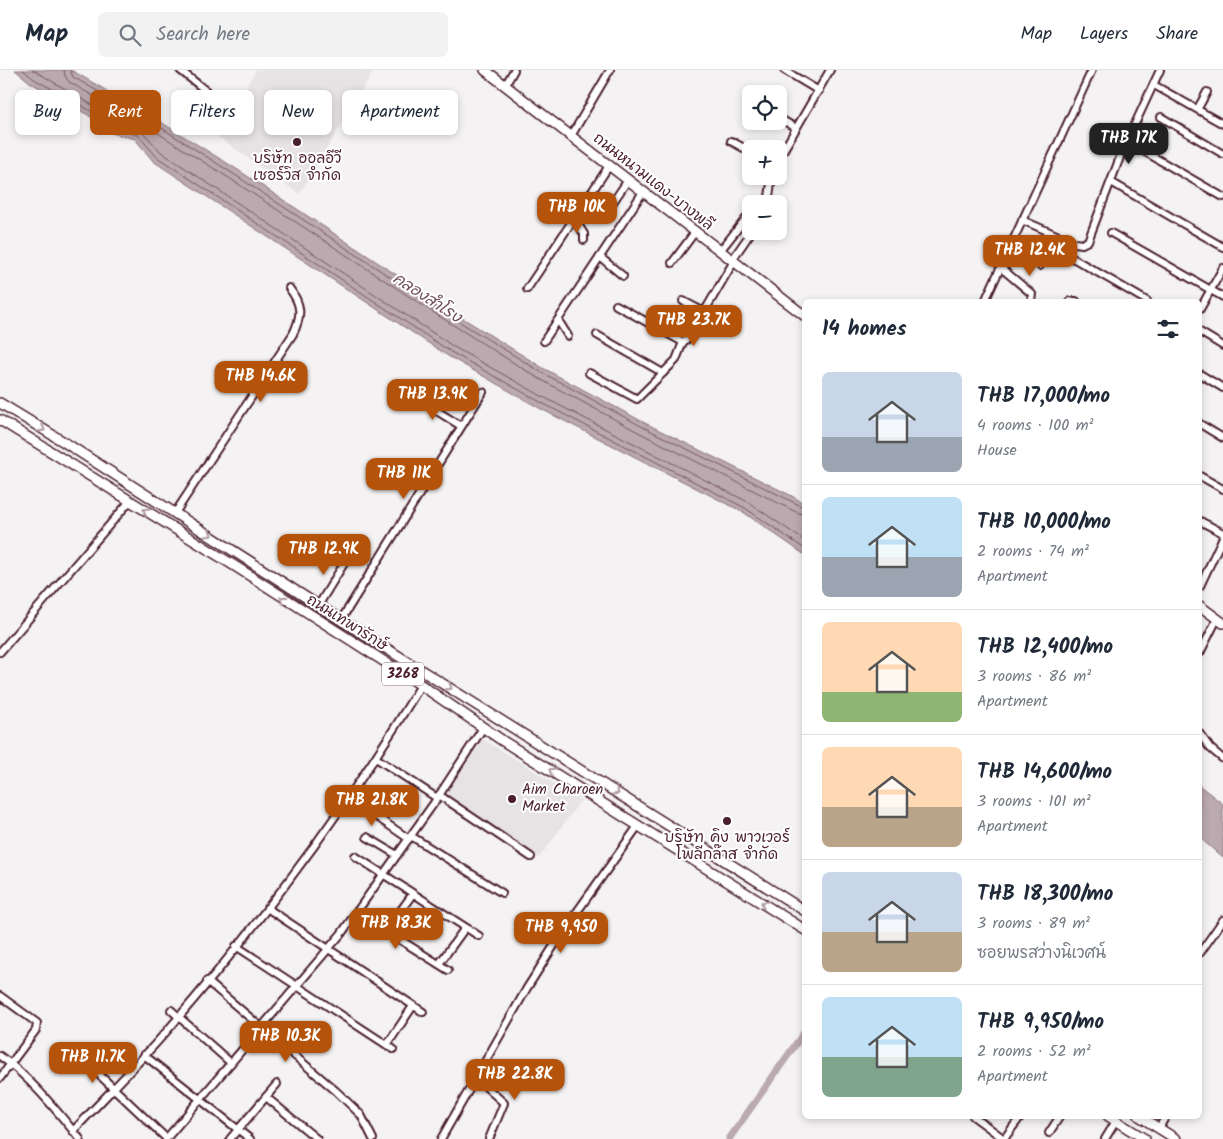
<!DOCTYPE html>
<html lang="en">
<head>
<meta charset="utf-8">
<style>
	:root { --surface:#fff; --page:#f2f2f3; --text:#1f2937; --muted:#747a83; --line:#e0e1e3; --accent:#b45309 }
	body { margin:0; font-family:Kalam,"Playpen Sans Thai",sans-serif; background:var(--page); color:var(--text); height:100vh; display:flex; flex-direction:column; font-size:19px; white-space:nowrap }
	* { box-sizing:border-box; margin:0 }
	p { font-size:16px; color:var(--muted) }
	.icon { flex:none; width:28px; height:28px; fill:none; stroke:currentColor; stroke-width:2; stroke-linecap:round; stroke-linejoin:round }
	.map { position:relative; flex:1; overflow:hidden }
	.panel { position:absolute; left:802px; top:229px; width:400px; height:820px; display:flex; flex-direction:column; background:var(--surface); border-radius:8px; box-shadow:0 2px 8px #0003 }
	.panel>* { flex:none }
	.top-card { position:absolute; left:15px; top:20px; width:475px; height:45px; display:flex; gap:10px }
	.tools { position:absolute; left:742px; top:15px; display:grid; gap:10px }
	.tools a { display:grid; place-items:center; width:45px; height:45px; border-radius:8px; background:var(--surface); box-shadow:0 2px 8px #0003; font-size:25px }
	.price { position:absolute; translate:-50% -42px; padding:0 11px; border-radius:10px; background:var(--accent); color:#fff; font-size:16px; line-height:32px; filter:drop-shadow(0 1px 2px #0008) }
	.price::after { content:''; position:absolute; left:50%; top:30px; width:15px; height:11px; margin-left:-8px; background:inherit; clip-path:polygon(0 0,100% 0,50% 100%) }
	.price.active { background:#222; color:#fff }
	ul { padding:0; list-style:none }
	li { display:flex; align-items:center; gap:15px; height:125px; padding:0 20px }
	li+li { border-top:1px solid var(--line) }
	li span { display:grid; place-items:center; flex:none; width:140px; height:100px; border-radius:8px; color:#555 }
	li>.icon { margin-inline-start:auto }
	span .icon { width:60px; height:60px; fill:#fffc; stroke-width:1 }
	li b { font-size:21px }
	h2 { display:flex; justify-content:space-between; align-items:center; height:60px; padding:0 20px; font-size:21px }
	.tag { padding:0 18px; border-radius:8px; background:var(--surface); box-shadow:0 2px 8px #0003; font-size:18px; line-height:45px }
	.tag.active { background:var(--accent); color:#fff }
	header { display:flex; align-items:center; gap:30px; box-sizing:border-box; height:70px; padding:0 25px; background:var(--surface); border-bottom:1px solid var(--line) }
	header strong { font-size:24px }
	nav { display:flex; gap:28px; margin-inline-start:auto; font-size:18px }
	.search { width:350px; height:45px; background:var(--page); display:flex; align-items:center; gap:12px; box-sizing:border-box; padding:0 18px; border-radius:8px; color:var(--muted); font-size:19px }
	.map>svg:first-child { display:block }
	.built { fill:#e7e2e3 }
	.water { fill:#baa9ae; stroke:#8d727a }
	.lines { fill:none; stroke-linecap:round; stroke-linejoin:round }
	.shore { stroke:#77565f; stroke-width:1 }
	.canal { stroke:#baa9ae; stroke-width:7 }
	.minor-casing { stroke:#4a1f2b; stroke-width:10 }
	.major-casing { stroke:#4a1f2b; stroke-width:12 }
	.minor { stroke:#fff; stroke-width:6 }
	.major { stroke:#fff; stroke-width:9 }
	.oneway { stroke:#ae9aa0 }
	.poi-dot { fill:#4a1f2b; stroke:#fff; stroke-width:2 }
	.labels { text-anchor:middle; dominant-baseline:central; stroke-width:4; stroke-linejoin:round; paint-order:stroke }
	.shield { fill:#fff; stroke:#80626b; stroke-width:1 }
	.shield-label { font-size:14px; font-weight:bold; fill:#4a1f2b }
	.poi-label { font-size:15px; fill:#4a1f2b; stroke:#fff }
	.street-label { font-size:15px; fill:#4a1f2b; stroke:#fff }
	.water-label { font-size:16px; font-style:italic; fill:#714f59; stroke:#fff }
</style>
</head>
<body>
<header>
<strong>Map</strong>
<div class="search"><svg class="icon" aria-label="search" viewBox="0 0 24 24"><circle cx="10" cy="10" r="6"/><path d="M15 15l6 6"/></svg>Search here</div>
<nav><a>Map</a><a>Layers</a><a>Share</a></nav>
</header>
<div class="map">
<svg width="1223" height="1069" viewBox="0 0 1223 1069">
	<rect width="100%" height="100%" fill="#f4f2f2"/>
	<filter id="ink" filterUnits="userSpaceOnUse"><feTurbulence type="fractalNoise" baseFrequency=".02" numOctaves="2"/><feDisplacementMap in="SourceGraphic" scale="10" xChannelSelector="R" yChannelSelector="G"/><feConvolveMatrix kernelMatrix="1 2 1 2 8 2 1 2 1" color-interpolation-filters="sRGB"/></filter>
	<g filter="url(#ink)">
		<g class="built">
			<polygon points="256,0 374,0 299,124 217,66"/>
			<polygon points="481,668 581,730 539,788 444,727"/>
		</g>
		<g class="water">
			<polygon points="15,0 71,0 159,51 235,98 448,239 543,298 645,353 792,426 805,434 805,485 743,442 541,339 448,286 153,91 135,69 111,63 88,45 31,13"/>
			<polygon points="1200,716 1223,734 1223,788 1200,768"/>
		</g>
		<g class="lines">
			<g class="shore">
				<polyline points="23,0 34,9 91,41 113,58 138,65 157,87 451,282 544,334 745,438 805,479"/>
				<polyline points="33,0 94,36 116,52 141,60 161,82 454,277 547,329 748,432 805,471"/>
				<polyline points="64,0 65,6 69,12 153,60 229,108 442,248 538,308 640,363 798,443 805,444"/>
				<polyline points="70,0 73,7 157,55 232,103 445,243 541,302 643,357 805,438"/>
			</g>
			<polyline class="canal" points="729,1069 805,961"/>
			<defs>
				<g id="minor">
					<polyline points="180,0 210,24 190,55"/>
					<polyline points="784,0 819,21"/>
					<polyline points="1154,15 1223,54"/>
					<polyline points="505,16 514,0"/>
					<polyline points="1198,38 1207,22"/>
					<polyline points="1161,47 1223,84"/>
					<polyline points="779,48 796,58"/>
					<polyline points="571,66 610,0"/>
					<polyline points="731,71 751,82"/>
					<polyline points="1140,79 1223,127"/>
					<polyline points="779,88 830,0"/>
					<polyline points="1111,112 1223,177"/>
					<polyline points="765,134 769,127 772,106"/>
					<polyline points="607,141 628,110"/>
					<polyline points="574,148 584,164 584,170"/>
					<polyline points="1022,150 1075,173 1082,174 1088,171 1122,82 1160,0"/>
					<polyline points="1111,163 1223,227"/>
					<polyline points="1011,171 1037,182 1042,189 1040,196"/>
					<polyline points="720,181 751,142"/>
					<polyline points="600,187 623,206"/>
					<polyline points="1071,187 1147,231"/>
					<polyline points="732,190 752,161"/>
					<polyline points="672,193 695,162"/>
					<polyline points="1000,197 1032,224 1031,231"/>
					<polyline points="527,219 609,96"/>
					<polyline points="683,231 704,242"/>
					<polyline points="985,231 1092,0"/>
					<polyline points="1070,231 1076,231"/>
					<polyline points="616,235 683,272 689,268 734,191"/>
					<polyline points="1200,239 1223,198"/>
					<polyline points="558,250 568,266"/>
					<polyline points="1200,262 1223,276"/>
					<polyline points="597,265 663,303"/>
					<polyline points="544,271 643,122"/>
					<polyline points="589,303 637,329 676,290 683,272"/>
					<polyline points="1200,304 1223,318"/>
					<polyline points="416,328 461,356"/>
					<polyline points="1200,354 1223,368"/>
					<polyline points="1200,406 1223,419"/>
					<path d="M175,443L293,264C302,246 302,234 289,218"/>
					<polyline points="1200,451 1223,463"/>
					<polyline points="1200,516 1223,467"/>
					<polyline points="318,536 348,487"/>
					<polyline points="341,550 483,322"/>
					<polyline points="0,582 130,431"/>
					<polyline points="1200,583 1217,549"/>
					<polyline points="1200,664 1210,678 1223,689"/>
					<polyline points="376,688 437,728"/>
					<polyline points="439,725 531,787"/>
					<polyline points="348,727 409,769"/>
					<polyline points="411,766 502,823"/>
					<polyline points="367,767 397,785"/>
					<polyline points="355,786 479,866"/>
					<polyline points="267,838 423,942"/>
					<polyline points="401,840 412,825"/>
					<polyline points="356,842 448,900"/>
					<polyline points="236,876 393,979"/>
					<polyline points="1200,883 1223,850"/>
					<polyline points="439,894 465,858"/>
					<polyline points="207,911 336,1021 361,1045 373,1069"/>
					<polyline points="0,926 37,953 36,960 0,1008"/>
					<polyline points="171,940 231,993"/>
					<polyline points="387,975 413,936"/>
					<polyline points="144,985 250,1069"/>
					<path d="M0,986C31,1008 56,1040 80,1069"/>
					<polyline points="88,994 166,1068"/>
					<polyline points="476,1008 504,1033 489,1069"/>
					<polyline points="266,1027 317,1069"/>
					<polyline points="973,1046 1004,1069"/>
					<polyline points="1159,1058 1166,1046"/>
					<path d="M73,1061C104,1028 136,996 166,962C259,855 348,736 421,615"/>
					<polyline points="1049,1063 1060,1046"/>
					<polyline points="166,1069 341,864 434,733 483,658"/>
					<polyline points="230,1069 277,1014"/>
					<polyline points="441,1069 527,918 562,863 638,756"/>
					<polyline points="1004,1069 1021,1046"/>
					<polyline points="1105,1069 1116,1051"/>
				</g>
				<g id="major">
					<polyline points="485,0 805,246"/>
					<polyline points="0,333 64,372 341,550 805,841"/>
					<polyline points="0,350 230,493 421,615 503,671 805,860"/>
					<polyline points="1200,536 1223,553"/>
					<polyline points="1108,1046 1145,1069"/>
					<polyline points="1139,1046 1176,1069"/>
				</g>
			</defs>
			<use href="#minor" class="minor-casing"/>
			<use href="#major" class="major-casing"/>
			<use href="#minor" class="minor"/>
			<use href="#major" class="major"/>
		</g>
		<defs><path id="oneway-chevron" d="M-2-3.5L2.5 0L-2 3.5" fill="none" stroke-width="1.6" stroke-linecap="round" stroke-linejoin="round" transform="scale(1.25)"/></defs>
		<g class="oneway">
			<use href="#oneway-chevron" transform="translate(42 359) rotate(31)"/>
			<use href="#oneway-chevron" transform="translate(146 441) rotate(-148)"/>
			<use href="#oneway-chevron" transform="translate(209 464) rotate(32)"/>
			<use href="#oneway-chevron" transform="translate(283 529) rotate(-147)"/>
			<use href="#oneway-chevron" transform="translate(449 617) rotate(32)"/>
			<use href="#oneway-chevron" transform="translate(552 701) rotate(-148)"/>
			<use href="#oneway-chevron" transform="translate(616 722) rotate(32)"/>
			<use href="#oneway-chevron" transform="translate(764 834) rotate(-148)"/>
		</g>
	</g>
	<g class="poi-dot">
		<circle cx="297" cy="72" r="5"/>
		<circle cx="512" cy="729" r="5"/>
		<circle cx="727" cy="751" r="5"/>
	</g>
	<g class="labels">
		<rect class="shield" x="382" y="592.5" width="42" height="23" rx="4"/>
		<g class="shield-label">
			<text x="403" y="604">3268</text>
		</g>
		<g class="poi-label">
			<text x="297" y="89">บริษัท ออลอีวี<tspan x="297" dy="17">เซอร์วิส จำกัด</tspan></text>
			<text x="522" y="720" text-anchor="start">Aim Charoen<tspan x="522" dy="17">Market</tspan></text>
			<text x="727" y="768">บริษัท คิง พาวเวอร์<tspan x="727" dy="17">โพลีกล๊าส จำกัด</tspan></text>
		</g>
		<g class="street-label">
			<text transform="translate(653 112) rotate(38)">ถนนหนามแดง-บางพลี</text>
			<text transform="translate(347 553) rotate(32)">ถนนเทพารักษ์</text>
		</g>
		<g class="water-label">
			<text transform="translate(427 228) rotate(33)">คลองสำโรง</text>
		</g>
	</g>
</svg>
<div class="tools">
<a><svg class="icon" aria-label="locate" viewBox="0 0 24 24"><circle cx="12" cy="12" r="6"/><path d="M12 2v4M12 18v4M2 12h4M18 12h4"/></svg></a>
<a>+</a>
<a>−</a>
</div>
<b class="price active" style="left:1129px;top:95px">THB 17K</b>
<b class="price" style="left:577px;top:164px">THB 10K</b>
<b class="price" style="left:1030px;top:207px">THB 12.4K</b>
<b class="price" style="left:694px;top:277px">THB 23.7K</b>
<b class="price" style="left:261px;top:333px">THB 14.6K</b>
<b class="price" style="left:433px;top:351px">THB 13.9K</b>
<b class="price" style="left:404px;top:430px">THB 11K</b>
<b class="price" style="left:324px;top:506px">THB 12.9K</b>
<b class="price" style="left:372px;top:757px">THB 21.8K</b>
<b class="price" style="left:396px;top:880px">THB 18.3K</b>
<b class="price" style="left:561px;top:884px">THB 9,950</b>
<b class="price" style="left:286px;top:993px">THB 10.3K</b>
<b class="price" style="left:93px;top:1014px">THB 11.7K</b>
<b class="price" style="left:515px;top:1031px">THB 22.8K</b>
<div class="top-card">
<a class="tag">Buy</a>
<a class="tag active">Rent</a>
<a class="tag">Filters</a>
<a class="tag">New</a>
<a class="tag">Apartment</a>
</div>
<section class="panel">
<h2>14 homes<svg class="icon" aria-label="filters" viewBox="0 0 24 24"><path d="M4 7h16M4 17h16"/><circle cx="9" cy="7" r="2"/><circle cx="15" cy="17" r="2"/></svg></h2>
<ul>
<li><span style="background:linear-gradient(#c9d6e8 65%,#9aa5b1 0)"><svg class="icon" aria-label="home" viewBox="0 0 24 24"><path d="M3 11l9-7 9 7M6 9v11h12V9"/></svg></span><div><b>THB 17,000/mo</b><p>4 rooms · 100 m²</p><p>House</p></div></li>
<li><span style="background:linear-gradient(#bfe0f5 60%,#9aa5b1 0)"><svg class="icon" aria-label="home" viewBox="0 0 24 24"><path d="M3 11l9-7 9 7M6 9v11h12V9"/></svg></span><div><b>THB 10,000/mo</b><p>2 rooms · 74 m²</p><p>Apartment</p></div></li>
<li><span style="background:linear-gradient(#ffd9b3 70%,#8fb573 0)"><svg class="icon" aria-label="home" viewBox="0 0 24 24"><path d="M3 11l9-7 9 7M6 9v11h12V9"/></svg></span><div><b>THB 12,400/mo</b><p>3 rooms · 86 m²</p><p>Apartment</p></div></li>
<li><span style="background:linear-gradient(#ffd9b3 60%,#b9a48a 0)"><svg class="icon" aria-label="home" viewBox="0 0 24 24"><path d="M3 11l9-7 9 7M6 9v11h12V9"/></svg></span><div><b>THB 14,600/mo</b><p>3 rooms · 101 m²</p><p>Apartment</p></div></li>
<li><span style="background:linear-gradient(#c9d6e8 60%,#b9a48a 0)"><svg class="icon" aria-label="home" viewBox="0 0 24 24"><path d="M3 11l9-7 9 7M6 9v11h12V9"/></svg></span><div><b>THB 18,300/mo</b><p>3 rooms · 89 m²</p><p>ซอยพรสว่างนิเวศน์</p></div></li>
<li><span style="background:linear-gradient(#bfe0f5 60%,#7fa58c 0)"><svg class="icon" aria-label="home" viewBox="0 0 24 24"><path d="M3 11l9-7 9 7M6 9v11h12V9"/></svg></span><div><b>THB 9,950/mo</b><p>2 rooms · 52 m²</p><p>Apartment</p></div></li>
</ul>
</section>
</div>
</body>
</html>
